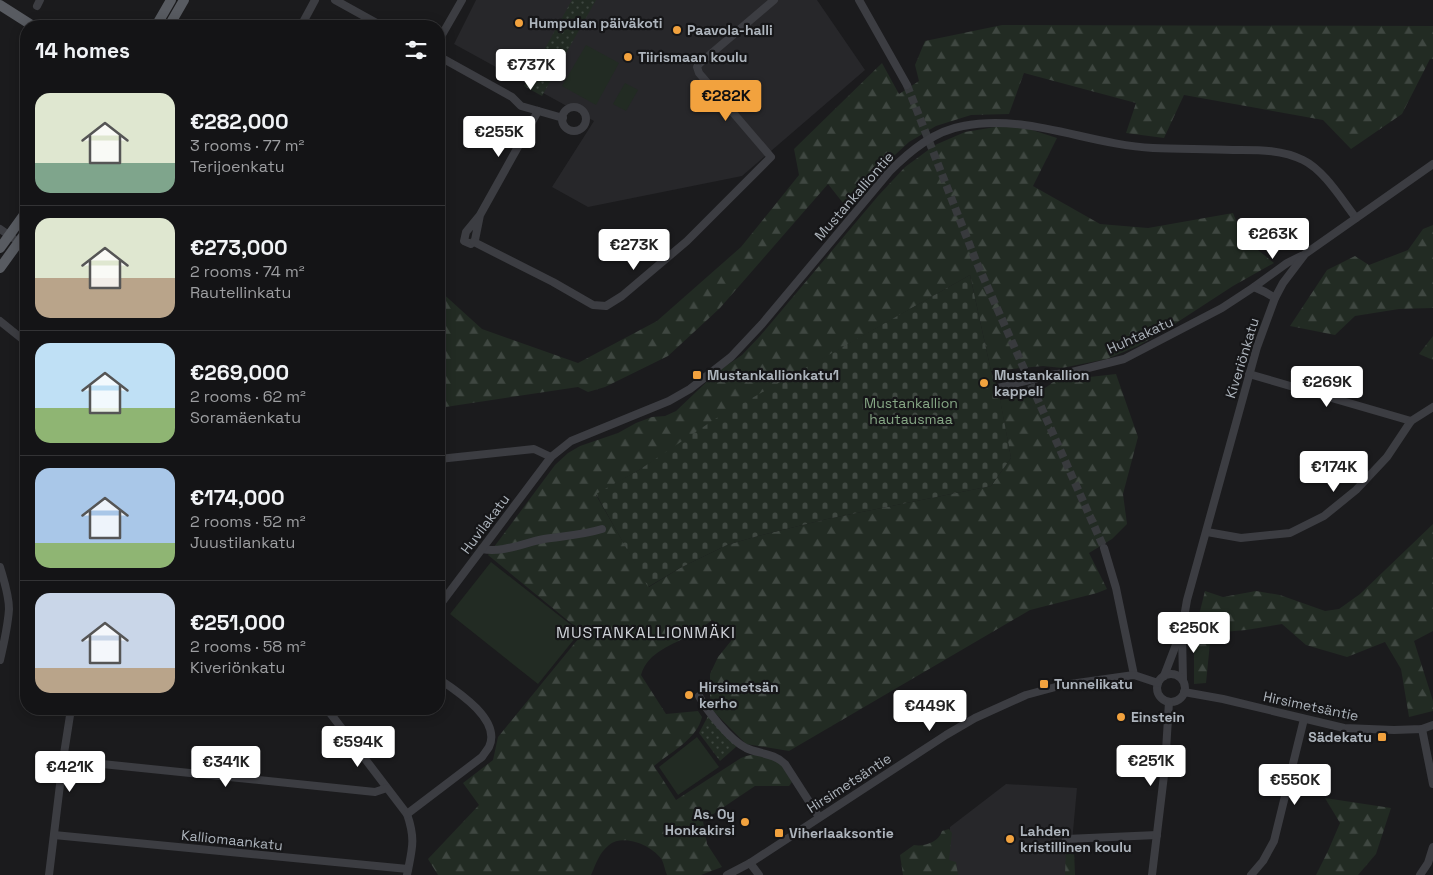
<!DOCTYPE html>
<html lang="en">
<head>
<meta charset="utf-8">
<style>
	:root { --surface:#141416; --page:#212123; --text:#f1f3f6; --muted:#9d9ea1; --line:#333335; --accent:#f2a23e }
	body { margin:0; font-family:"Space Grotesk",sans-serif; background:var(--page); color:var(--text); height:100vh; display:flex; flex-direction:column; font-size:19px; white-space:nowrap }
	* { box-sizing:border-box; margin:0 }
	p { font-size:16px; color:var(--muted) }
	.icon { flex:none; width:28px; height:28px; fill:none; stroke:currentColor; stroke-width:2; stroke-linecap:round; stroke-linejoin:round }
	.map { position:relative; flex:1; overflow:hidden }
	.drawer { position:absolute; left:20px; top:20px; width:425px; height:695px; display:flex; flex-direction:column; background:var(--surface); border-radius:20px; box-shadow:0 2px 12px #0003,0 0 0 1px var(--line) }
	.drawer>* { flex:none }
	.price { position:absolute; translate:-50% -42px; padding:0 11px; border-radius:5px; background:#fff; color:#222; font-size:16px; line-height:32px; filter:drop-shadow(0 1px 2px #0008) }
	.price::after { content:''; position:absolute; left:50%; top:30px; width:15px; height:11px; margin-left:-8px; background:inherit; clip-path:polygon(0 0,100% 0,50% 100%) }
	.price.on { background:var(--accent); color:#111 }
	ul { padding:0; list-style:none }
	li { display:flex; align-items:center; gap:15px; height:125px; padding:0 15px }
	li+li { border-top:1px solid var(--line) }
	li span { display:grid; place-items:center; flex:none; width:140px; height:100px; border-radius:15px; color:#555 }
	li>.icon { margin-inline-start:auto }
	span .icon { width:60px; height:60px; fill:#fffc; stroke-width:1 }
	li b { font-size:21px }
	h2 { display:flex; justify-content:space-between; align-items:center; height:60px; padding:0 15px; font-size:21px }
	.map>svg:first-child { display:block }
	.built { fill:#27272a }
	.grass { fill:url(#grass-dots) }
	.forest { fill:url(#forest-firs) }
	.cemetery { fill:url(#cemetery-stones) }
	.pitch { fill:#222b23 }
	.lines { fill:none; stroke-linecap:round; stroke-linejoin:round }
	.minor-tunnel { stroke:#383a3d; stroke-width:8; stroke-dasharray:8 4; stroke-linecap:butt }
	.minor { stroke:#3c3d42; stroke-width:8 }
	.major { stroke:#585b61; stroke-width:10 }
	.poi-dot { fill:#f2a23e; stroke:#161618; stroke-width:2 }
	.labels { text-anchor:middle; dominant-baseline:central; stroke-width:4.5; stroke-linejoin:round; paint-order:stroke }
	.poi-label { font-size:14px; font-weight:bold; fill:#adb4bc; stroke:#161618; text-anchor:start }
	.street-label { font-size:14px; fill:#adb4bc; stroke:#161618 }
	.park-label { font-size:14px; fill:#86a785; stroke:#161618 }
	.quarter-label { font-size:16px; letter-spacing:1px; fill:#cfd2d8; stroke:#161618 }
</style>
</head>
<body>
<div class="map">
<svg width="1433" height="875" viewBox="0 0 1433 875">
	<defs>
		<pattern id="grass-dots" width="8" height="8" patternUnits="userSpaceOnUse" patternTransform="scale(1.25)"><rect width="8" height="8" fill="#222b23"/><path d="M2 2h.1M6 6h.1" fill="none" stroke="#3f4741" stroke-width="1.8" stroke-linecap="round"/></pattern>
		<pattern id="forest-firs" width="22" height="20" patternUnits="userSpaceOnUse" patternTransform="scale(1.25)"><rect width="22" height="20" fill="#222b23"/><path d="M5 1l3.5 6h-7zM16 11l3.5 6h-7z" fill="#3f4741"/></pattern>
		<pattern id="cemetery-stones" width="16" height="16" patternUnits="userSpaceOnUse" patternTransform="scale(1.25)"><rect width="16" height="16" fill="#222b23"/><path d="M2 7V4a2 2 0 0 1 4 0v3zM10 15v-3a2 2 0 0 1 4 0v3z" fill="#3f4741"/></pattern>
	</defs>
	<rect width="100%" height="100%" fill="#1b1b1d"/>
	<g class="built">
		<polygon points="476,0 817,0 865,70 742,176 588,207 552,187 594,121 454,44"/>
		<polygon points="1006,784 1077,788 1069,875 947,875 950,827"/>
	</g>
	<g class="grass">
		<polygon points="572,0 596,0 542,96 524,86"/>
		<polygon points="708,716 737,746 720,761 699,733"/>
	</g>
	<g class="forest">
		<polygon points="1002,25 1433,26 1433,59 1430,59 1402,114 1351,149 1323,120 1184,95 1164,138 1126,133 1136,103 1024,73 1009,114 971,115 936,126 909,142 843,203 828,184 720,308 668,356 605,387 588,392 578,387 439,408 439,290 482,329 578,363 657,321 741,247 799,175 794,149 882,63 899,94 919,81 915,65 925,41"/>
		<path d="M1001,126L1029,129L1057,138L1033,186L1100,224L1148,228L1233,213L1243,238L1274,263L1233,286L1170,327L1138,346L1107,359L1062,368L1043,366L991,371L970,275L743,404L639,470L596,495L649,587L680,568L727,545L758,536L827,519L991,486L1011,458L1000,400C1018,397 1040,395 1054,381L1116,374L1138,437L1123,494L1127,524L1112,539L1089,553L1107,589L1097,593L1030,610L789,751L746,744L710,708V674L718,657L735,636L733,632L712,620C706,625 699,630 692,634C673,645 648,651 641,675L666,714L698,711L702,717C697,739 671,752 654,766L676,800L741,758C754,753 764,754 777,758L792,782L789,786H755L703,821L707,844L722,867L701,875H667C665,871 664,864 662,860C653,846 624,833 609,845C599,853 596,864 591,875H438L428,859L479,805L463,783L493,760L498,737L583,633L488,555L555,465L568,453L580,446L618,433L636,423L652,417L665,416L676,411L717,372L742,355L760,336L878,196L905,167L935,145L965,132Z"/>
		<polygon points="1433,225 1433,308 1399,309 1355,316 1335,335 1290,326 1327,270 1355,256 1369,265 1408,250 1423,229"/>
		<polygon points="1433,336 1433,360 1419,354"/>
		<polygon points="1433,524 1433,631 1414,641 1433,701 1433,711 1409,717 1401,669 1385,642 1347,657 1306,645 1282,624 1246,630 1211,633 1206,683 1194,684 1194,635 1205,591 1223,597 1256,591 1280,595 1325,611 1339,609 1360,594"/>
		<polygon points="1325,798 1391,808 1376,854 1358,875 1316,875 1328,851 1340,823"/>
		<path d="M949,829L952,833L949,860L956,862L958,875H903L900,855L914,845C924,847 939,842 942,831Z"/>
		<polygon points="1066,848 1074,851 1075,875 1065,875"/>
	</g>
	<polygon class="cemetery" points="970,275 991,371 998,388 1011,458 991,486 827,519 758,536 727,545 680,568 648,587 596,494 639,470 715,419"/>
	<g class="pitch">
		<polygon points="586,45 619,63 596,105 562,86"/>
		<polygon points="625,83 638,90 626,111 613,104"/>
		<polygon points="491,562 580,632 538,684 450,614"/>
		<polygon points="697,737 719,767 678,795 659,767"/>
	</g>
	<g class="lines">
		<polyline class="minor-tunnel" points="907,85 976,261 1104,548"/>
		<g class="minor">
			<polyline points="335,0 382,26"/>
			<polyline points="859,0 907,85"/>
			<polyline points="37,6 40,0"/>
			<polyline points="301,26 315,0"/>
			<polyline points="439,40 462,0"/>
			<polyline points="439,47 441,52 439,58"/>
			<polyline points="440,57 512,97 521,106 563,118"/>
			<circle cx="574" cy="119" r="12"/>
			<polyline points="480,215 466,232 464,241 471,244 475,240 480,215 538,111"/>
			<polyline points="0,229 13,238"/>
			<polyline points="474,242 553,282 593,305 606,306 622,296 687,241 771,157 699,73 697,67 699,64 774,0"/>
			<polyline points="1254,287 1287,263 1301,256"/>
			<polyline points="0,321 26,342"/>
			<polyline points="1249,374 1411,421"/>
			<polyline points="998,388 1050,375 1072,372 1124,359 1222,308 1254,287 1265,292 1275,298"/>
			<polyline points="439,459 534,449 551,457"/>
			<polyline points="1207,532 1241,538 1290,533 1324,516 1356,490 1387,457 1411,421 1433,407"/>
			<polyline points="1104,548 1116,588 1134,675"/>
			<path d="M482,549C503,553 523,543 544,539C563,536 583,535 602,529"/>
			<path d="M0,567C4,581 9,595 9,609C8,626 4,643 0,660"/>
			<path d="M439,606L551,457L571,441L669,401L690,389L731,357L762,324L890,171C910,151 934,131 963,126C1027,113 1089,145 1153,148C1179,149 1206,149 1233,150C1257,150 1281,149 1303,160C1324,170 1342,200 1356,218"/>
			<polyline points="1182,633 1183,680"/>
			<circle cx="1171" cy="688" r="14"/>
			<polyline points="1164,676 1182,629 1187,600 1257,347 1275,298 1283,283 1305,254 1433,164"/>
			<polyline points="1184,692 1223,699 1344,728 1394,730 1422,729 1433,725"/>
			<path d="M699,696C707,711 730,740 746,748C759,754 774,753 785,764L819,817"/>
			<path d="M327,709L407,814C416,840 412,849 407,875"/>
			<polyline points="1422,729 1433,784"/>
			<polyline points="63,760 375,792 387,788"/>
			<path d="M407,814L482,757C484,754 487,750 489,747C502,720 457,691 439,679"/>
			<polyline points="54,835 408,869"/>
			<polyline points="1066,839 1157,835"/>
			<polyline points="750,863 759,875"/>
			<polyline points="49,875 63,760 71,709"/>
			<polyline points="727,875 750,863 946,735 975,718 1026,695 1063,685 1134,675 1158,683"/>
			<polyline points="1152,875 1165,767 1169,702"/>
			<polyline points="1251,875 1263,861 1274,841 1304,719"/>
			<polyline points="1420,875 1428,863 1433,847"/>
		</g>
		<g class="major">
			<polyline points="0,5 33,26"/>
			<polyline points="156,26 171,0"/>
			<polyline points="169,26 184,0"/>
			<polyline points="0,248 26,212"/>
			<polyline points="0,268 26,232"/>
		</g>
	</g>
	<g class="poi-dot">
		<circle cx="519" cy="23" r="5"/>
		<circle cx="677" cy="30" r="5"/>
		<circle cx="628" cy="57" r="5"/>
		<rect x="692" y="370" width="10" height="10" rx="2.5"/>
		<circle cx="984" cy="383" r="5"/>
		<rect x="1039" y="679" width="10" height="10" rx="2.5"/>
		<circle cx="689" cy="695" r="5"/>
		<circle cx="1121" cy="717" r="5"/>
		<rect x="1377" y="732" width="10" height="10" rx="2.5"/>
		<circle cx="745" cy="822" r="5"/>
		<rect x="774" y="828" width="10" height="10" rx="2.5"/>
		<circle cx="1010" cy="839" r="5"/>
	</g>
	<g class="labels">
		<g class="poi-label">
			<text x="529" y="23">Humpulan päiväkoti</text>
			<text x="687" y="30">Paavola-halli</text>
			<text x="638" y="57">Tiirismaan koulu</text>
			<text x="707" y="375">Mustankallionkatu1</text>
			<text x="994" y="375">Mustankallion<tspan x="994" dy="16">kappeli</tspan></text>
			<text x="1054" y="684">Tunnelikatu</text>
			<text x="699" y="687">Hirsimetsän<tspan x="699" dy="16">kerho</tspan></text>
			<text x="1131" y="717">Einstein</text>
			<text x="1372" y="737" text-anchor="end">Sädekatu</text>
			<text x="735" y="814" text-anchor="end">As. Oy<tspan x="735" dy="16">Honkakirsi</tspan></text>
			<text x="1020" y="831">Lahden<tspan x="1020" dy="16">kristillinen koulu</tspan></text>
			<text x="789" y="833">Viherlaaksontie</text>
		</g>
		<g class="street-label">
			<text transform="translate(854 196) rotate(-49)">Mustankalliontie</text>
			<text transform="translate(1140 335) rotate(-24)">Huhtakatu</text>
			<text transform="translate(1242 358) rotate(-73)">Kiveriönkatu</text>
			<text transform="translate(485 524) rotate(-53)">Huvilakatu</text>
			<text transform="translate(1311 706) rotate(12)">Hirsimetsäntie</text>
			<text transform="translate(849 783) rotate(-33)">Hirsimetsäntie</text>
			<text transform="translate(232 840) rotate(6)">Kalliomaankatu</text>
		</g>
		<g class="park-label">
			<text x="911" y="403">Mustankallion<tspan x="911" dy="16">hautausmaa</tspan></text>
		</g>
		<g class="quarter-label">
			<text x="646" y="632">MUSTANKALLIONMÄKI</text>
		</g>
	</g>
</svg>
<b class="price" style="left:531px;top:91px">€737K</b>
<b class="price on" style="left:726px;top:122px">€282K</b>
<b class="price" style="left:499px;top:158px">€255K</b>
<b class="price" style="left:1273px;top:260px">€263K</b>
<b class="price" style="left:634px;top:271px">€273K</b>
<b class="price" style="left:1327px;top:408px">€269K</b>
<b class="price" style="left:1334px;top:493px">€174K</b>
<b class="price" style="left:1194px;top:654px">€250K</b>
<b class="price" style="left:930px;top:732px">€449K</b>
<b class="price" style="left:358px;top:768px">€594K</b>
<b class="price" style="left:1151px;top:787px">€251K</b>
<b class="price" style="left:226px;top:788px">€341K</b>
<b class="price" style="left:70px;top:793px">€421K</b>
<b class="price" style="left:1295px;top:806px">€550K</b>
<section class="drawer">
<h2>14 homes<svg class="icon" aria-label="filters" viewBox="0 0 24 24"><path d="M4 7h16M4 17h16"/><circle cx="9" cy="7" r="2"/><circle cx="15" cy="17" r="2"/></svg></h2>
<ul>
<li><span style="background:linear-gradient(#dfe7d0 70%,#7fa58c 0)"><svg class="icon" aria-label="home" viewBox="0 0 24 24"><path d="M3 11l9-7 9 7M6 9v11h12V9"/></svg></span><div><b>€282,000</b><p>3 rooms · 77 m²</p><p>Terijoenkatu</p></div></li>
<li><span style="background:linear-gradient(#dfe7d0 60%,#b9a48a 0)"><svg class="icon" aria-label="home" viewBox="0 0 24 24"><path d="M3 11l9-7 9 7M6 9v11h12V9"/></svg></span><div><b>€273,000</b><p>2 rooms · 74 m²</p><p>Rautellinkatu</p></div></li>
<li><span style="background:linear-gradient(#bfe0f5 65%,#8fb573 0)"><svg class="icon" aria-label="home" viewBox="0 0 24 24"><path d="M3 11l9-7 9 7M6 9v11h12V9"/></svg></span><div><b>€269,000</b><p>2 rooms · 62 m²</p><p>Soramäenkatu</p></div></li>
<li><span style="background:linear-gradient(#a9c7e8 75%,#8fb573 0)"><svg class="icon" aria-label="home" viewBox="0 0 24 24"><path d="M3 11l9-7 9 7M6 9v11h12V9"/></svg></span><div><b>€174,000</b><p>2 rooms · 52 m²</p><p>Juustilankatu</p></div></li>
<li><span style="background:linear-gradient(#c9d6e8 75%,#b9a48a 0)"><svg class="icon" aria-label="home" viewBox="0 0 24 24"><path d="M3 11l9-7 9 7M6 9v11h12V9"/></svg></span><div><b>€251,000</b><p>2 rooms · 58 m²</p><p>Kiveriönkatu</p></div></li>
</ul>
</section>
</div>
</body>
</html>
